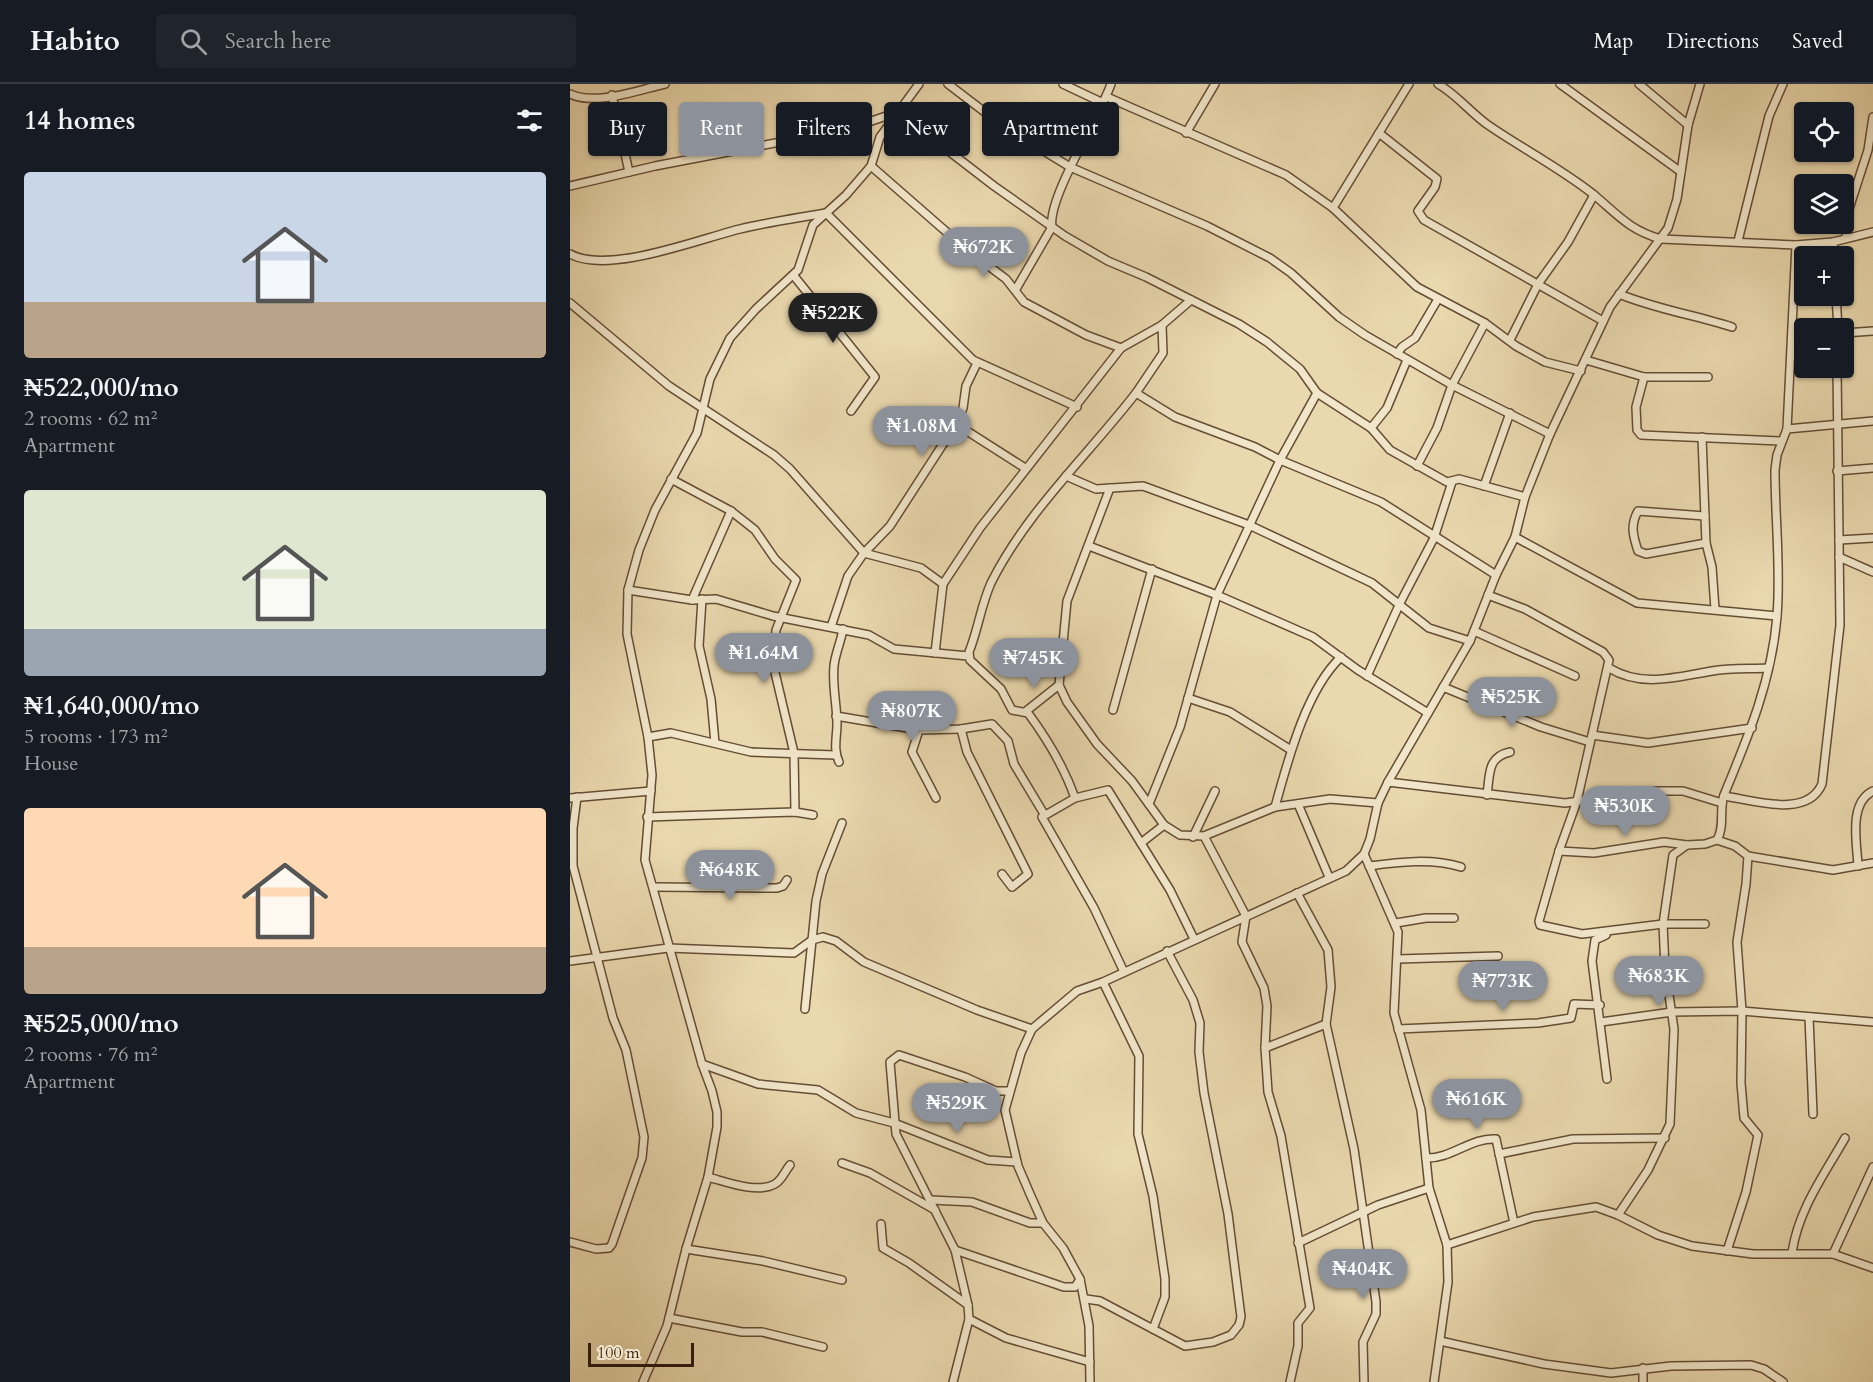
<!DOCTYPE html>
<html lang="en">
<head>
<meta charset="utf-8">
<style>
	:root { --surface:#171b24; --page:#20242c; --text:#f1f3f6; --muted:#9ea1a6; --line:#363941; --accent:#8c9099 }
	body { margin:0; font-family:Cardo,serif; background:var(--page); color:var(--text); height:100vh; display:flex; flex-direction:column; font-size:22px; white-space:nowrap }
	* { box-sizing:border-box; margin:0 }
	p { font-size:20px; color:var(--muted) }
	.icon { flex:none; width:33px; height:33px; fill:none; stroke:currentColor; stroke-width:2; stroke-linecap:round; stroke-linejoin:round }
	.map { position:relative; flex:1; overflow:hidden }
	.panel { display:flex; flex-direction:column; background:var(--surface); width:570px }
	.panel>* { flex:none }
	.top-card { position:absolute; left:18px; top:18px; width:570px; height:54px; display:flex; gap:12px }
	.fabs { position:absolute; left:1224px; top:18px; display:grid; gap:12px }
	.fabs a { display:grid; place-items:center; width:60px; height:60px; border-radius:6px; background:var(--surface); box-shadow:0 2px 4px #0004; font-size:30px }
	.scale { position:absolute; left:18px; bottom:15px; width:106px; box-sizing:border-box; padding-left:6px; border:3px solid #391f0c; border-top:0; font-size:16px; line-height:21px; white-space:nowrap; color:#391f0c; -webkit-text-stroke:4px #f1e6ca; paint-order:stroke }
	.price { position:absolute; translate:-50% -51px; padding:0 14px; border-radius:21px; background:var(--accent); color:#fff; font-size:20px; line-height:39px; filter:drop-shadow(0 2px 3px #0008) }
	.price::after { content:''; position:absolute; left:50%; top:36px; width:18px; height:14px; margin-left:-9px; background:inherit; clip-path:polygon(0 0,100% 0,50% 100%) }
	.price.current { background:#222; color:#fff }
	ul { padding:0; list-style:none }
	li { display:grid; align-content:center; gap:12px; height:318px; padding:0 24px }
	li span { display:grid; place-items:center; height:186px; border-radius:6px; color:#555 }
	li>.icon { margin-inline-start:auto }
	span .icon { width:108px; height:108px; fill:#fffc; stroke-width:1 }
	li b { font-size:26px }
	h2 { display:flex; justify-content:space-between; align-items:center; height:72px; padding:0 24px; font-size:26px }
	.tag { padding:0 21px; border-radius:6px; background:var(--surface); box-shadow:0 2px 4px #0004; font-size:21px; line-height:54px }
	.tag.current { background:var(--accent); color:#fff }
	header { display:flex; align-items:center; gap:36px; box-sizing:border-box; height:84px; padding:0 30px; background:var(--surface); border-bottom:2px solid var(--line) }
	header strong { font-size:28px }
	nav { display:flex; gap:33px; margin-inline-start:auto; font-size:21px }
	.search { width:420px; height:54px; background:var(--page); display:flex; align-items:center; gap:15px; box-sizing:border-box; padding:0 21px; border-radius:6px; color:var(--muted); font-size:22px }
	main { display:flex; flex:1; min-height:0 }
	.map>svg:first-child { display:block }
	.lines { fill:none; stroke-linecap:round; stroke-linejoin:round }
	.minor-casing { stroke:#654d34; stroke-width:10 }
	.minor { stroke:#f1e6ca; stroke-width:7 }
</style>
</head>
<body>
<header>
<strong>Habito</strong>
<div class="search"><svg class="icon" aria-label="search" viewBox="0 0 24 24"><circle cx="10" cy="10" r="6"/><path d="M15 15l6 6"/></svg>Search here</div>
<nav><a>Map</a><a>Directions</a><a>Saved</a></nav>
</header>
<main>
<section class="panel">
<h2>14 homes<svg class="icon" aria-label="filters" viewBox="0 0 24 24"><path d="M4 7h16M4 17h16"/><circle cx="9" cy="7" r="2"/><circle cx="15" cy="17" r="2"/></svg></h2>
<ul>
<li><span style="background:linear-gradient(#c9d6e8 70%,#b9a48a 0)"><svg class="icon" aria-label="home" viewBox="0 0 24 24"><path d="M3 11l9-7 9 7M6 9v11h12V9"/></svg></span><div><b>₦522,000/mo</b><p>2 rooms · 62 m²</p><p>Apartment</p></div></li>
<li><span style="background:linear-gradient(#dfe7d0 75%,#9aa5b1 0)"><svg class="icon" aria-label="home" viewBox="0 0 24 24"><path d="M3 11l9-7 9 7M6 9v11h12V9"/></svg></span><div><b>₦1,640,000/mo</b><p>5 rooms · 173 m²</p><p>House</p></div></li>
<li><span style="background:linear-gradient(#ffd9b3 75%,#b9a48a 0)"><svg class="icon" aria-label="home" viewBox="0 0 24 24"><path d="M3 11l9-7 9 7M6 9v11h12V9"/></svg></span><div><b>₦525,000/mo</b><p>2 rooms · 76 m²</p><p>Apartment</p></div></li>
</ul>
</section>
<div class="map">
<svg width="1303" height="1298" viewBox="0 0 1303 1298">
	<rect width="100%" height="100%" fill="#ead8ae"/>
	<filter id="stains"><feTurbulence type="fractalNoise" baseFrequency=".00333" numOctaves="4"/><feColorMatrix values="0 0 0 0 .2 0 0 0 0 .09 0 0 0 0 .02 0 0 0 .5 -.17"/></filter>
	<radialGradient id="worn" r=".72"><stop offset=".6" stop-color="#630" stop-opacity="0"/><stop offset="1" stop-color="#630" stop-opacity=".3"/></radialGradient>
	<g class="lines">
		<defs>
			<g id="minor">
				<polyline points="378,0 433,42 500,83 637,142 700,174 721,189 769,233 795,251 882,301 980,350"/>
				<polyline points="493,0 533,19"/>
				<path d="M868,0C887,11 901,29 918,41C953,65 990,84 1023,110C1047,130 1059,146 1091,155L1226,161L1263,158L1303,148"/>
				<polyline points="990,0 1111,88"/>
				<polyline points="1069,0 1118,41"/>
				<path d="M0,10C26,22 68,6 95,0"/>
				<polyline points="42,11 59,88"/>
				<polyline points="537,13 716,91 763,124 847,203 915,239 946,262 975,278 1011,287"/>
				<polyline points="616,49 645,0"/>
				<polyline points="809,49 867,95 865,103 848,127 854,136 1033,237"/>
				<polyline points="301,82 396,165 436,195 454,218 516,251 551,264"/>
				<polyline points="0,102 85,82 278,45 328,28 424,102 495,152 538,177 576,193 669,240 697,258 730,285 747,309 801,344 820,366 877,398 889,395 955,413"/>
				<polyline points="763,124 839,0"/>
				<polyline points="1276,154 1278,128 1298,66 1303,33"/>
				<polyline points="1168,157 1199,32 1213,0"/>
				<polyline points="1263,158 1264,172"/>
				<path d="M0,170C38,191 129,155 170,145C199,138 228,134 256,129L403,276L507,323"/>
				<polyline points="224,192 305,293 281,327"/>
				<path d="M446,205L482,143C477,114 530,32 541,0"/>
				<path d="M1049,210C1086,225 1124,231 1162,243"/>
				<polyline points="1266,212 1268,244"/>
				<polyline points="0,219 99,302 204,371 220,385 294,469 351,484 373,500"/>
				<polyline points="1274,249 1303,247"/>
				<polyline points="940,256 968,200 998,158 1024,111"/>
				<polyline points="827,270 832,263 845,254 868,215"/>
				<polyline points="1016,276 1074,293 1138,293"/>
				<polyline points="1074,293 1066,323 1067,346 1071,351 1211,357"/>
				<polyline points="566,309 593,269 592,241"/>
				<polyline points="386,340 455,384"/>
				<polyline points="801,344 817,324 837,276"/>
				<polyline points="1217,345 1303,337"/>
				<polyline points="1132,353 1136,459 1142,483 1145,525"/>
				<polyline points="847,382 867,344 882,301 915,239"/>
				<polyline points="1267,387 1303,384"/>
				<polyline points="496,392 526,405 573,402 679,441 802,499 859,544 900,557"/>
				<polyline points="101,395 161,427 185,446 205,475 226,496 206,546 203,580 224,669 225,728"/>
				<polyline points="914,402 940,329"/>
				<polyline points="540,404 497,517 489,601 497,618 527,660 562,697 594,741 610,751 634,752 705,723 760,715 808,719"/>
				<path d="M1135,432L1068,427C1060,441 1063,452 1068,467L1076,470L1136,459"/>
				<polyline points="945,453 1067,519 1207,532"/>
				<polyline points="1269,456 1303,454"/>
				<polyline points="519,462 647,511 743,553 788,586 858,629"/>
				<polyline points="1269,473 1303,488"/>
				<polyline points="58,506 122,516 146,515 203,532 299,551 324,565 398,572"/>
				<polyline points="918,511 955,525 1033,568 1039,576 1007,717 989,767 969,837 970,841 1012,850 1093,840 1135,840"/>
				<polyline points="132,515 129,562 141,615 145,659"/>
				<polyline points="122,516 161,427"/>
				<polyline points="261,543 278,492 294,469 320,442 386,340 393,324 396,302 407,279"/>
				<polyline points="904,547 1005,592"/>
				<polyline points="365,569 373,500 410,444 551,264 592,241 621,216"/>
				<path d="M1039,584C1072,604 1106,593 1142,587C1160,584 1180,585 1198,584"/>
				<polyline points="797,592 830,519 864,454 882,398"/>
				<polyline points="873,603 971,643 1020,658"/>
				<polyline points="618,614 660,628 721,666"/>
				<polyline points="543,626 582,485"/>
				<polyline points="455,628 489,601"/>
				<polyline points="266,632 349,646 391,645 422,640 438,657 444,680 474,730"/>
				<polyline points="391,645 397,668 458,790 442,803 432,790"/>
				<polyline points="349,646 342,668 366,714"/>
				<polyline points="1022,651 1078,659 1182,644"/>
				<polyline points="78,653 101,649 181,668 265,671"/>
				<path d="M269,678C263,665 267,653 267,640C267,621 262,602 264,582C265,570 271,558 273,545"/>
				<polyline points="818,698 995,719 1081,707 1113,707 1152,719"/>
				<path d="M917,711C920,690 917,673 940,668"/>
				<path d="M1154,712C1183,716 1237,735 1252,700L1270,541L1267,284"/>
				<polyline points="0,714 81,707"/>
				<path d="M505,714C494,683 478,656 458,629L442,626L431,605L400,576L399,568C408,546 411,521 421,499C457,427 518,371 566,309L605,333L685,363L710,376L811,418L926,491"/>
				<polyline points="579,720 610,643 647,511 710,376 747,309"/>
				<polyline points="728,720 759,793"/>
				<path d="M705,723C718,676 736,606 771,573"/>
				<polyline points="77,733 225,728 243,731"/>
				<polyline points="634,752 676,832 672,858 694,904 697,922 695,964 698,1008 711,1052 740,1224 728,1239 728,1262 720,1298"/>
				<polyline points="623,753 645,707"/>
				<path d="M1147,756C1155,743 1149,725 1154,711C1178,653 1202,596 1207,532C1211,485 1205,434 1205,386L1207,371L1217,345L1226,161"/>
				<polyline points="571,759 594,741"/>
				<polyline points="989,767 1024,769 1094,758 1117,761"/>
				<polyline points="794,770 828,848 824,929 851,1026 859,1104 877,1161 878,1198 864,1298"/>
				<polyline points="1178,772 1263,786 1303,779"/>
				<path d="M799,782C829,778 862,774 891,783"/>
				<path d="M1288,782C1287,759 1278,719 1303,707"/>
				<polyline points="83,803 207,804 213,802 217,796"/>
				<polyline points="727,809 758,866 761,903 756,940 784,1065 806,1218 806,1230 793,1258 794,1298"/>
				<polyline points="826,839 856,834 884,834"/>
				<polyline points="1036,851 1025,856 1022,877 1037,995"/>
				<polyline points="828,875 928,872"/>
				<polyline points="0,877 98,864 224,869 242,856 253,853 266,857 294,878 407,926 462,945"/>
				<polyline points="554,888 524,824 472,733 505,714 538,706 600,806 624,855"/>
				<polyline points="533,898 569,972 568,1050 583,1112 595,1195 595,1213 583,1245"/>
				<polyline points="235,925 246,817 252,790 272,739"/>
				<polyline points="1239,933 1243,1030"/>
				<polyline points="1031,938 1102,928 1172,927 1303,938"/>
				<polyline points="828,945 968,939 1001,934 1004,920 1030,921"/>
				<polyline points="695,964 756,940"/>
				<polyline points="132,980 188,1000 248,1006 286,1029 324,1039 418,1076 447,1078"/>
				<polyline points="929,1070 1003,1055 1095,1054"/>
				<path d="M856,1074C881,1075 902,1053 926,1055L944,1139"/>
				<polyline points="272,1079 300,1089 365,1126"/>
				<path d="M138,1093C157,1098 187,1110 205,1100C212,1096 215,1087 220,1081"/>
				<polyline points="361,1116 402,1118 460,1139 473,1139"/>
				<polyline points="1048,1131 1078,1086 1100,1040 1104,945 1095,884 1093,840 1103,771 1117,761 1135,760 1147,756 1165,762 1178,772 1176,800 1167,858 1172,927 1171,999 1174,1034 1188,1051 1176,1108 1157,1167"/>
				<polyline points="311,1140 313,1164 339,1179 398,1221"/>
				<polyline points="0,1158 26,1165 39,1164 42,1160 72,1074 74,1053 56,966 43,934 3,782 3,744 7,713"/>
				<polyline points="728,1159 808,1121 859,1104"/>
				<polyline points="877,1161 963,1133 1026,1123 1048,1131 1088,1151 1122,1162 1183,1170 1263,1170 1303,1184"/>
				<polyline points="116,1165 193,1177 272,1196"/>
				<polyline points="385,1166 494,1203 505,1203 510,1195"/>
				<path d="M1222,1169C1228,1126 1254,1091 1275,1054"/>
				<polyline points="1263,1170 1303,1083"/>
				<polyline points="516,1215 530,1217 615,1262 643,1258 661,1251 669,1241 671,1233 658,1130 634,1009 629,968 630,939 623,916 597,867"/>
				<polyline points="99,1234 172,1248 192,1248 253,1263"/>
				<polyline points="399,1235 436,1254 520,1278"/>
				<polyline points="870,1257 974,1280 1041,1289 1101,1282 1181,1281 1194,1285 1213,1298"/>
				<polyline points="1073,1284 1073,1298"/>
				<polyline points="73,1298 97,1242 116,1165 138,1093 147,1043 147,1028 142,1007 132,980 75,776 82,691 78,653 57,550 58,506 69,466 85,426 127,349 140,295 160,254 186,225 228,186 243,141 276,111 301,82 310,53 349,0"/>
				<polyline points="383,1298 399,1235 398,1221 385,1166 326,1050 320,978 329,971 395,993 426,1007 438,1007"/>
				<polyline points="520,1298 519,1242 510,1195 493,1164 473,1139 460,1110 448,1082 435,1026 451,969 462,945 507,907 533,898 776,787 794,770 800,755 808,719 818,698 900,557 926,491 945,453 955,413 980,350 1040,223 1098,144 1107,115 1118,41 1130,0"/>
			</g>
		</defs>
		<use href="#minor" class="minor-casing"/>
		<use href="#minor" class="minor"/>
	</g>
	<rect width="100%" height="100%" filter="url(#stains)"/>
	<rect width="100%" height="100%" fill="url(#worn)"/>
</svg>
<div class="fabs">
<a><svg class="icon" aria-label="locate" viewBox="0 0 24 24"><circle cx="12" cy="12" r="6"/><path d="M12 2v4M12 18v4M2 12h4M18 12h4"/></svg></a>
<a><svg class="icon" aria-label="layers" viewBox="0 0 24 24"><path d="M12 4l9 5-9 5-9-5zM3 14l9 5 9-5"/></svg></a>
<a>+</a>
<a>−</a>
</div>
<div class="scale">100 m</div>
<b class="price" style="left:414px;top:194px">₦672K</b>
<b class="price current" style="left:263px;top:260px">₦522K</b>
<b class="price" style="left:352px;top:373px">₦1.08M</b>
<b class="price" style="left:194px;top:600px">₦1.64M</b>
<b class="price" style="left:464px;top:605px">₦745K</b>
<b class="price" style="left:942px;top:644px">₦525K</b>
<b class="price" style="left:342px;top:658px">₦807K</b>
<b class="price" style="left:1055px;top:753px">₦530K</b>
<b class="price" style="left:160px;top:817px">₦648K</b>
<b class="price" style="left:1089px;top:923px">₦683K</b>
<b class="price" style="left:933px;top:928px">₦773K</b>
<b class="price" style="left:907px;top:1046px">₦616K</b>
<b class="price" style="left:387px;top:1050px">₦529K</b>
<b class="price" style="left:793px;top:1216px">₦404K</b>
<div class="top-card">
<a class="tag">Buy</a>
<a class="tag current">Rent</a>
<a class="tag">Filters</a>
<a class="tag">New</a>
<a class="tag">Apartment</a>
</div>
</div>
</main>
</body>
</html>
